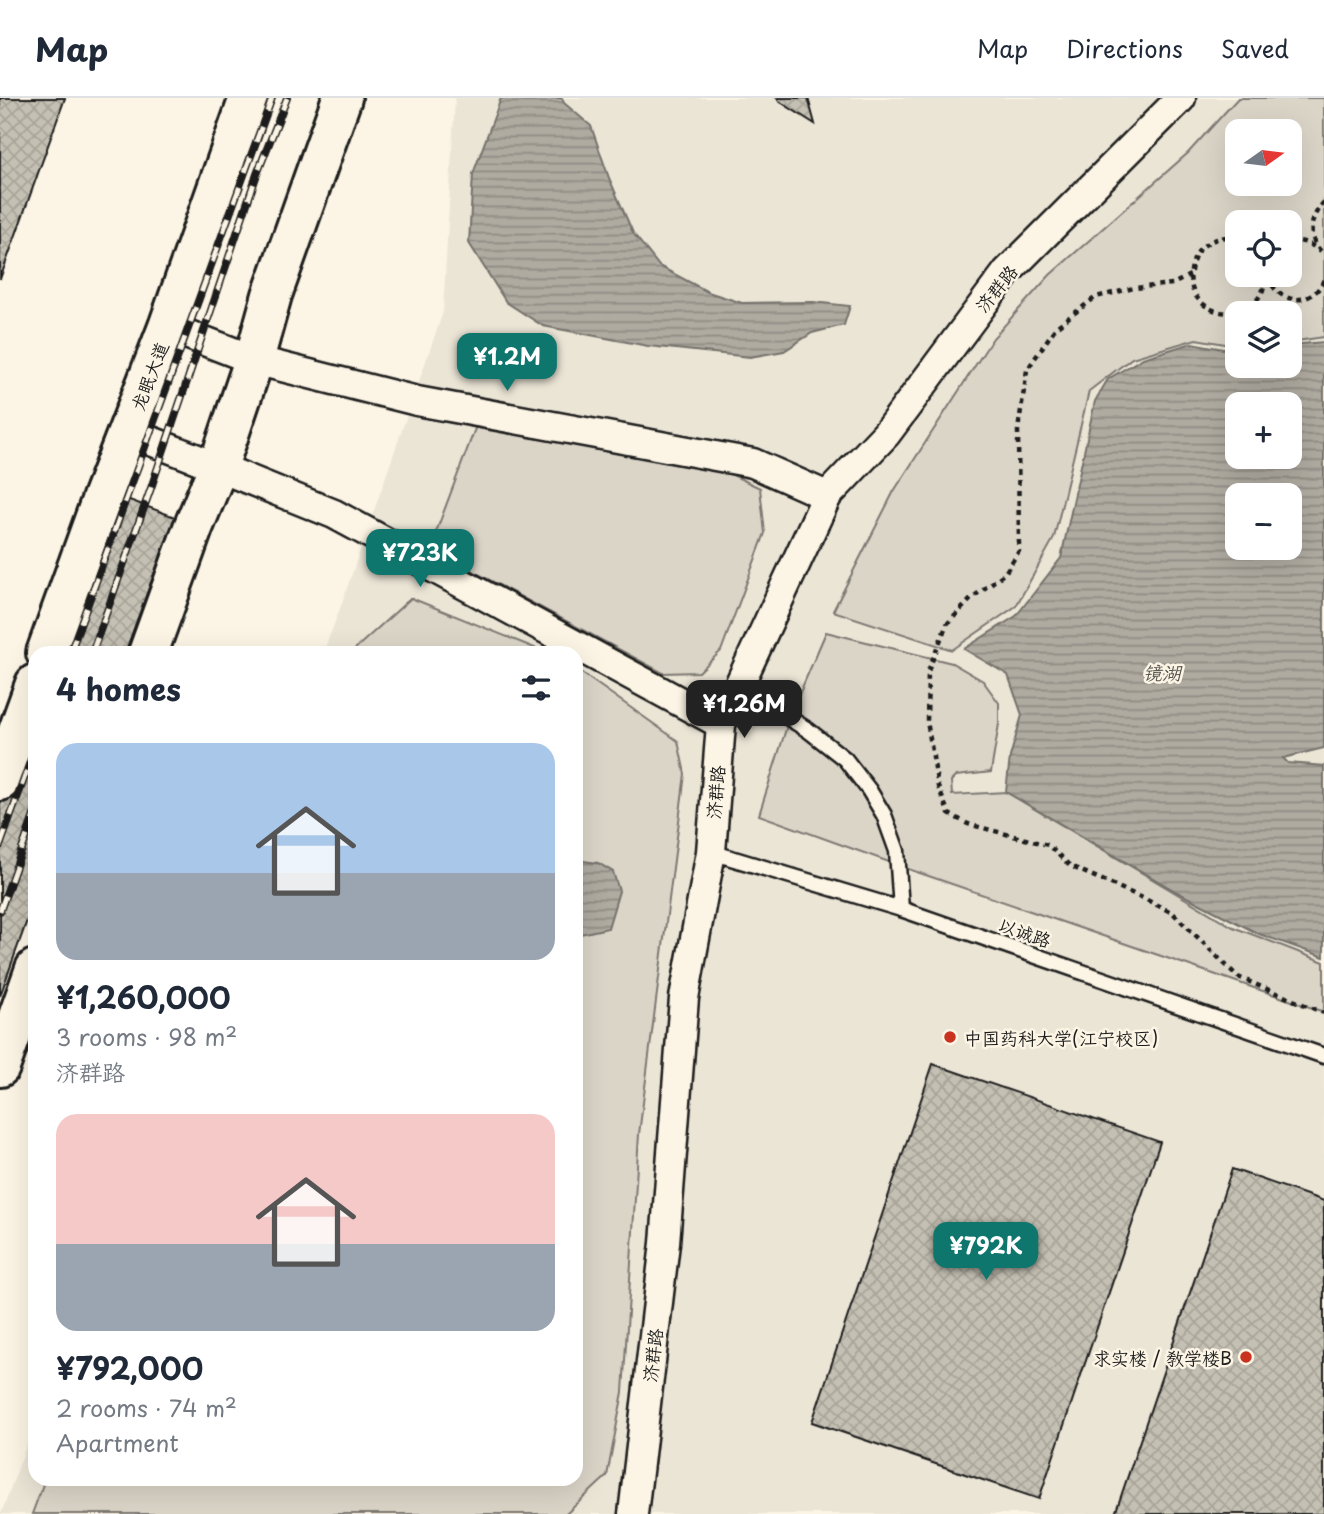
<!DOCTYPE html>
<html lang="en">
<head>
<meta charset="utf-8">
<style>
	:root { --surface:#fff; --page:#f2f2f3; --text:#1f2937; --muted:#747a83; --line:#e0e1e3; --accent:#0f766e }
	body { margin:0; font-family:"Playpen Sans","LXGW WenKai TC",sans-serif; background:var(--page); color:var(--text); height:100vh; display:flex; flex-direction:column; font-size:26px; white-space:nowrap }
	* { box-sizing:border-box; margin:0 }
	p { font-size:23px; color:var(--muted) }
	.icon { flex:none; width:38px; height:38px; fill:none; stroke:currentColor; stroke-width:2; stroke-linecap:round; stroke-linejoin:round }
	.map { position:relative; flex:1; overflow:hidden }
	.details { position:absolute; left:28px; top:548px; width:555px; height:840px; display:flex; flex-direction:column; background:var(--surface); border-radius:21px; box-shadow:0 7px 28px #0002 }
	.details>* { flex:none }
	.needle { width:46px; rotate:76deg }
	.buttons { position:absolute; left:1225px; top:21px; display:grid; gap:14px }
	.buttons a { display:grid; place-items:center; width:77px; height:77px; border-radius:14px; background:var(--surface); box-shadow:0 7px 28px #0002; font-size:35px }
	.price { position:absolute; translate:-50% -60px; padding:0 16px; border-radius:14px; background:var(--accent); color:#fff; font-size:23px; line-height:46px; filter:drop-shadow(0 2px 4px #0008) }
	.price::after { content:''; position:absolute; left:50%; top:42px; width:21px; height:16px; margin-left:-10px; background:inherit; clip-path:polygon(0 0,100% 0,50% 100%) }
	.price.on { background:#222; color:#fff }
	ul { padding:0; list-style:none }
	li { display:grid; align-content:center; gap:14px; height:371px; padding:0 28px }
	li span { display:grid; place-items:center; height:217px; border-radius:21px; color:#555 }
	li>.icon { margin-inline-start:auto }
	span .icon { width:126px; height:126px; fill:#fffc; stroke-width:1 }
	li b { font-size:30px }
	h2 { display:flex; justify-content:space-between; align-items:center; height:84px; padding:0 28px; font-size:30px }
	header { display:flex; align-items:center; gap:42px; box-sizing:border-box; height:98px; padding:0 35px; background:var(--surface); border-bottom:2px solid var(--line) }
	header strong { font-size:33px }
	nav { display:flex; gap:38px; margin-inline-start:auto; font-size:24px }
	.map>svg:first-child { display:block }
	.built { fill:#ebe5d6; fill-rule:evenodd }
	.green { fill:#dbd5c8; stroke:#7c7872; stroke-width:2; fill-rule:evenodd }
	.water { fill:url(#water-rules); stroke:#75726c; stroke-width:2; fill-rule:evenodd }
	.building { fill:url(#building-cross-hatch); stroke:#1c1c1c; stroke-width:2 }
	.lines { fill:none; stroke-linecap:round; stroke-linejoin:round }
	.lane-casing { stroke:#1c1c1c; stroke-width:19 }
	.street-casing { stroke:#1c1c1c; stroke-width:33 }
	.primary-casing { stroke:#1c1c1c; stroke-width:44 }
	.path { stroke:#1c1c1c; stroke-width:4.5; stroke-dasharray:5 5; stroke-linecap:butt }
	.lane { stroke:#fcf5e5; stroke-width:14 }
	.street { stroke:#fcf5e5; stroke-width:28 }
	.primary { stroke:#fcf5e5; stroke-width:38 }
	.rail-casing { stroke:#1c1c1c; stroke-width:8 }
	.rail { stroke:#fcf5e5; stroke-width:5; stroke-dasharray:16; stroke-linecap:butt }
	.poi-dot { fill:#c8321e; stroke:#fcf5e5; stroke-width:2.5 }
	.labels { text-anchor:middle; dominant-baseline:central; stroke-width:5; stroke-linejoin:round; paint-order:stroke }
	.street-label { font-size:18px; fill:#1c1c1c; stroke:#fcf5e5 }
	.poi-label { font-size:18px; fill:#1c1c1c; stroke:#fcf5e5; text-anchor:start }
	.water-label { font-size:19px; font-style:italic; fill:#575551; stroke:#fcf5e5 }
</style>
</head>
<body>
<header>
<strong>Map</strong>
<nav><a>Map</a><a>Directions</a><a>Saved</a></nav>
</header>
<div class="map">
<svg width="1324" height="1416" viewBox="0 0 1324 1416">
	<defs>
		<pattern id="water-rules" width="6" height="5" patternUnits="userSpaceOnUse" patternTransform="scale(1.75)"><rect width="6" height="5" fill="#b0aba1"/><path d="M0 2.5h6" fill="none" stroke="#8e8a82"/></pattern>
		<pattern id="building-cross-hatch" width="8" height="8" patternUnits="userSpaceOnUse" patternTransform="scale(1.75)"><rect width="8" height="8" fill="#c4c0b3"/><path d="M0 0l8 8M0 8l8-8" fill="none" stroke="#a8a499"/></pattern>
	</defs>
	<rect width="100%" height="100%" fill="#fcf5e5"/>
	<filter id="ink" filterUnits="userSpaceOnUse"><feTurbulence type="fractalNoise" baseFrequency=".0143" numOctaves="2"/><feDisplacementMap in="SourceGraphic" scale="14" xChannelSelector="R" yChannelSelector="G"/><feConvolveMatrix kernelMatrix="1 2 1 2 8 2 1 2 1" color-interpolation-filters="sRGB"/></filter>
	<g filter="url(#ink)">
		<path class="built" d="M455,0H1324V1416H1L35,1324V1381H576V555H323L338,516L443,214ZM1237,33H1290V86H1237ZM1237,124H1290V177H1237ZM1237,215H1290V268H1237ZM1237,306H1290V359H1237ZM1237,397H1290V450H1237Z"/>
		<g class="green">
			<path d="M1238,0H1324V239L1290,244V215H1237V248L1196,241L1132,260L1089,293L1054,440L1016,508L952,552L833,513L894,393L993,240L1050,177L1188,55ZM1237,33H1290V86H1237ZM1237,124H1290V177H1237Z"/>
			<polygon points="476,328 722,372 760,390 765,435 721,553 699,574 663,575 430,450"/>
			<polygon points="411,500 547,555 354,555 356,550"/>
			<polygon points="826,534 952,565 983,583 999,605 999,626 991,674 956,678 951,683 952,697 1006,694 1233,829 1324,864 1324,914 914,773 759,717 791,615"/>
			<polygon points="576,571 678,643 685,676 639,1036 623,1294 607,1378 566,1416 32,1416 45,1381 576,1381"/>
		</g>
		<g class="water">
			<polygon points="501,0 562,0 564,5 591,28 609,80 633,135 659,168 708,194 742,205 813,204 850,208 844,227 812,235 784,253 750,259 648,248 543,228 506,204 469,145 473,76"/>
			<path d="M1324,244V650L1283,660L1288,665L1324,668V859L1259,836L1177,794L1006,694L1010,659L1022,617L1008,577L964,551L1016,518L1061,460L1095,303L1108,281L1143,260L1192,245L1223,251L1237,250V268H1290V247ZM1237,306H1290V359H1237ZM1237,397H1290V450H1237Z"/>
			<polygon points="576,762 598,765 613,774 619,793 608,830 576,837"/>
		</g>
		<g class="building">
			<polygon points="0,0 65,0 0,181"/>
			<polygon points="777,0 808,0 815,26 779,3"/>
			<polygon points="92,388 175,419 125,555 35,555 35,800 0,898 0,647"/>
			<polygon points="933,966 1160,1044 1039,1401 812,1324"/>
			<polygon points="1232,1071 1324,1103 1324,1416 1115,1416"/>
		</g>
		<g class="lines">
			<defs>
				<g id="lane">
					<polyline points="739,589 808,632 845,661 869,692 884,717 897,753 901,811"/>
					<polyline points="711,754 901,811 1324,958"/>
				</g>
				<g id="street">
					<polyline points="168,229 254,262 417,303 753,365 827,398"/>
					<polyline points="128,334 218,369 334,416 721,626"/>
					<polyline points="633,1416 665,1145 684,900 711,754 721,626 827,398 886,336 1007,174 1181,0"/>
				</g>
				<g id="primary">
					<polyline points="46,555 103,397 168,229 249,0"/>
					<polyline points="148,555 193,430 218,369 254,262 272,197 342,0"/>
					<polyline points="0,683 35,586"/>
					<polyline points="0,969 35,871"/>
				</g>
			</defs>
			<use href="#lane" class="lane-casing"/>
			<use href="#street" class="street-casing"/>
			<use href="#primary" class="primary-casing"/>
			<g class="path">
				<path d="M1324,104C1309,120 1306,141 1324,156"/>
				<path d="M1237,140C1225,137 1212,141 1202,149C1196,155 1192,164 1191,173C1183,219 1259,236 1267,177"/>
				<path d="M1290,143C1300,142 1307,144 1316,150"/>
				<polyline points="1190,177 1173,186 1134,190 1096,199 1056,229 1027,272 1018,332 1019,453 1005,475 973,499 947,526 928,573 927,623 938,689 949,716 968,726 1048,747 1070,768 1143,800 1173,815 1238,879 1324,915"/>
				<path d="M1268,178C1277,207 1313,210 1324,181"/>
			</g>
			<use href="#lane" class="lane"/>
			<use href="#street" class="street"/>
			<use href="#primary" class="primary"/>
			<defs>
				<g id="rail">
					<polyline points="70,555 272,0"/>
					<polyline points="92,555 151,390 257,76 287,0"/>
					<polyline points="0,748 35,650"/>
					<polyline points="0,813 35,715"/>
				</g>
			</defs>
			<use href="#rail" class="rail-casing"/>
			<use href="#rail" class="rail"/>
		</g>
	</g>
	<g class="poi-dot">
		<circle cx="950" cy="939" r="7"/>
		<circle cx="1246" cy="1259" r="7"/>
	</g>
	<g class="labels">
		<g class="street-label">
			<text transform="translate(996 190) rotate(-51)">济群路</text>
			<text transform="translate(149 278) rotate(-69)">龙眠大道</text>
			<text transform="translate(715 694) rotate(-85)">济群路</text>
			<text transform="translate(1025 834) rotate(19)">以诚路</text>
			<text transform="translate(652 1257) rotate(-83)">济群路</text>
		</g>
		<g class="poi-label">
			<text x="964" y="939">中国药科大学(江宁校区)</text>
			<text x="1232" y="1259" text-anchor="end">求实楼 / 教学楼B</text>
		</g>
		<g class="water-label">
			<text x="1162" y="574">镜湖</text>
		</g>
	</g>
</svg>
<div class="buttons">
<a><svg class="needle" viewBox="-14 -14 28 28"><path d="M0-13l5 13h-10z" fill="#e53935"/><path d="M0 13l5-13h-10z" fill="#747a83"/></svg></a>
<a><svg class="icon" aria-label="locate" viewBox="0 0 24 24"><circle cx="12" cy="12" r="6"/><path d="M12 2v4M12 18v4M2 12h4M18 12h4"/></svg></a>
<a><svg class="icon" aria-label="layers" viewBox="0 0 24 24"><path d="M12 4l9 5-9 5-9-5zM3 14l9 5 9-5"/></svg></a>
<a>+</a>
<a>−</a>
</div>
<b class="price" style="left:507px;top:295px">¥1.2M</b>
<b class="price" style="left:420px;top:491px">¥723K</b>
<b class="price on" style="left:744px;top:642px">¥1.26M</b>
<b class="price" style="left:986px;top:1184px">¥792K</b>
<section class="details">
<h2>4 homes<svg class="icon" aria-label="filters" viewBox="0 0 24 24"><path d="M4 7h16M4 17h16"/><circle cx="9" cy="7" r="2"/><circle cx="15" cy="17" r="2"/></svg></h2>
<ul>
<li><span style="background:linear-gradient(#a9c7e8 60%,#9aa5b1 0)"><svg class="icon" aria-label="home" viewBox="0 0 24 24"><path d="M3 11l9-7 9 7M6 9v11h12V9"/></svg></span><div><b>¥1,260,000</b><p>3 rooms · 98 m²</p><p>济群路</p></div></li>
<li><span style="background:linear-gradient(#f6c9c9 60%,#9aa5b1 0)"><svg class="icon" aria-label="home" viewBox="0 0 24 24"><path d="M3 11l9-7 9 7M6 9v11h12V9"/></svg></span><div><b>¥792,000</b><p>2 rooms · 74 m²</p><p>Apartment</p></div></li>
</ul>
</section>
</div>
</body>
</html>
